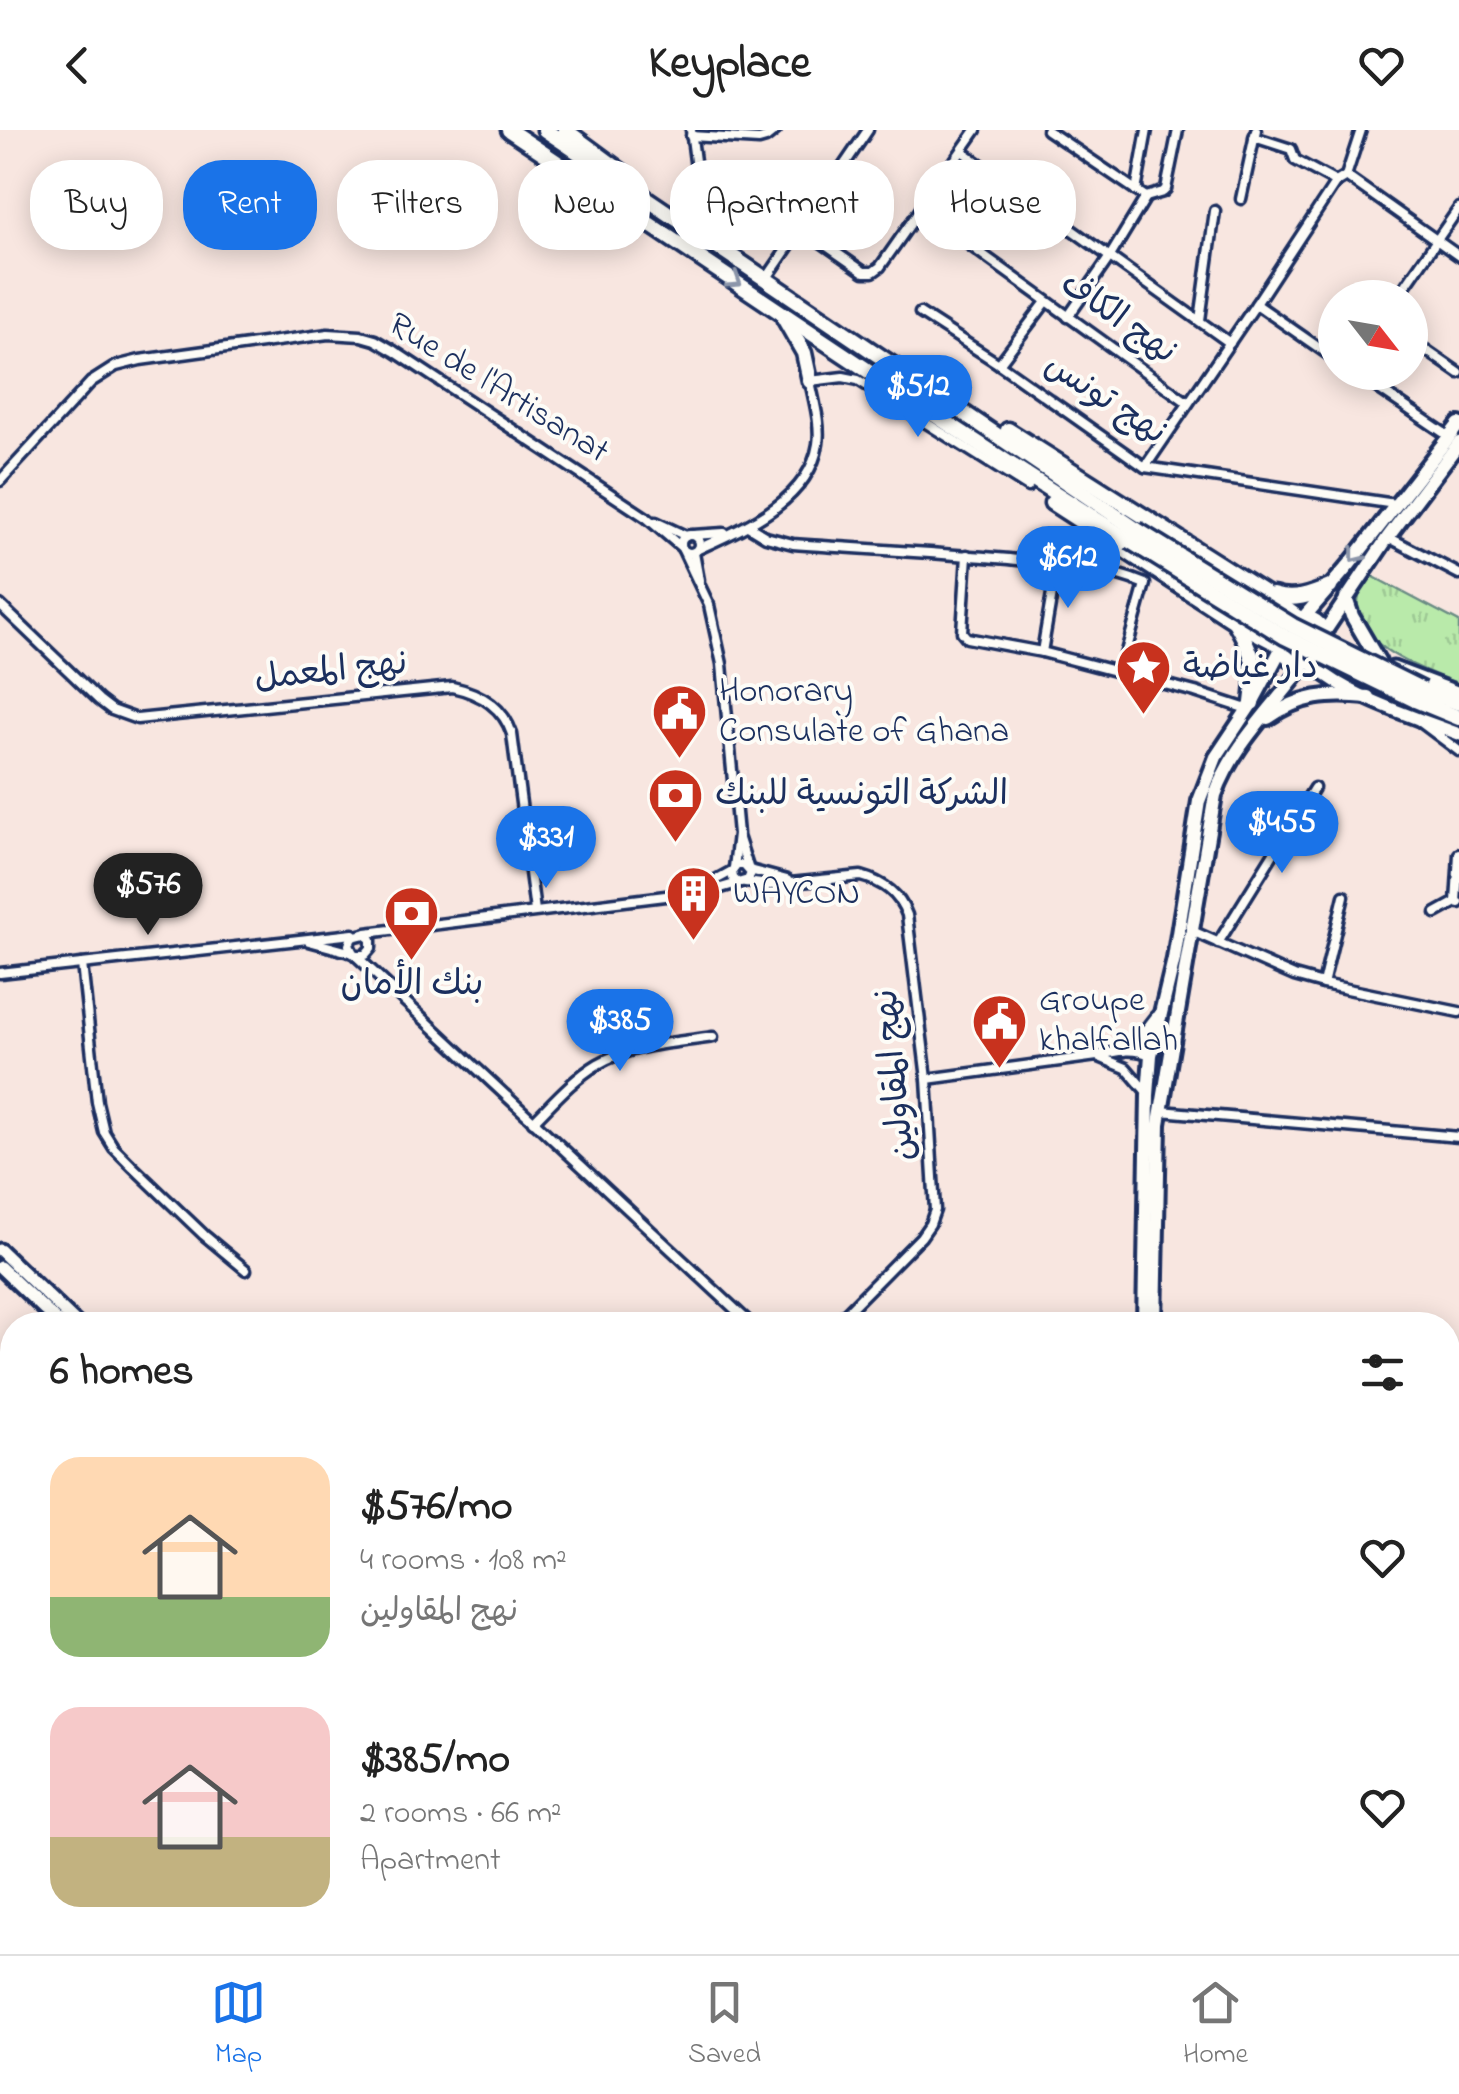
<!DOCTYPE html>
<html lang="en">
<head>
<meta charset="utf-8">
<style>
	:root { --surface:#fff; --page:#f2f2f2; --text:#222; --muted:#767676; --line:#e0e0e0; --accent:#1a73e8 }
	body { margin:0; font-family:"Indie Flower","Playpen Sans Arabic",sans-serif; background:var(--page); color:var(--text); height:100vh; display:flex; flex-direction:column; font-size:38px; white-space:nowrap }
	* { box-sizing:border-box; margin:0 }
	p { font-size:32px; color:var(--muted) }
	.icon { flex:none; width:55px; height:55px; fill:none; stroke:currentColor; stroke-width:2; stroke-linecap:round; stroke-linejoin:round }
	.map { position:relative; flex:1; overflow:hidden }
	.drawer { position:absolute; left:0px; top:1182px; width:1460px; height:642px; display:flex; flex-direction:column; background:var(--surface); border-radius:40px 40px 0 0; box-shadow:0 5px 25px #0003 }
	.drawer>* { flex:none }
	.banner { position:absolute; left:30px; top:30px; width:1400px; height:90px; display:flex; gap:20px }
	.needle { width:65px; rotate:121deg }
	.fabs { position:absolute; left:1318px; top:150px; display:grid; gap:20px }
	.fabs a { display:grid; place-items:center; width:110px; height:110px; border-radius:50%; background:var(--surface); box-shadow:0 5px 25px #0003; font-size:50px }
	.price { position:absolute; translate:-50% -85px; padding:0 22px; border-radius:35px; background:var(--accent); color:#fff; font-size:32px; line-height:65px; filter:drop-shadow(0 2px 5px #0008) }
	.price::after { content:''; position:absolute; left:50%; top:60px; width:30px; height:22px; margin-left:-15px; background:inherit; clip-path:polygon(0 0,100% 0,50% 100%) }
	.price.selected { background:#222; color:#fff }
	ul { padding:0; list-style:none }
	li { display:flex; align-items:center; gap:30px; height:250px; padding:0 50px }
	li span { display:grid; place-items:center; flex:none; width:280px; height:200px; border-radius:30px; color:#555 }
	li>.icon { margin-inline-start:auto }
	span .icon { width:120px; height:120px; fill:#fffc; stroke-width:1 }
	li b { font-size:42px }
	h2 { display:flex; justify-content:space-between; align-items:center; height:120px; padding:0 50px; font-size:42px }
	.chip { padding:0 35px; border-radius:40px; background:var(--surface); box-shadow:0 5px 25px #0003; font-size:35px; line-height:90px }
	.chip.selected { background:var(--accent); color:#fff }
	header { display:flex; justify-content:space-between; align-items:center; height:130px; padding:0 50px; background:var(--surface); font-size:45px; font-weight:700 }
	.tab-bar { display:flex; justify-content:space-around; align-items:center; height:140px; border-top:2px solid var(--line); background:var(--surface); font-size:28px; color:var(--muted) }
	.tab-bar a { display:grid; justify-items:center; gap:5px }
	.tab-bar .selected { color:var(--accent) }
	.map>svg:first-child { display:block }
	.park { fill:url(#park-tufts); stroke:#6a8c84; stroke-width:2.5 }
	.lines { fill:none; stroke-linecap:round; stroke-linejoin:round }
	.street-casing { stroke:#1b2f5e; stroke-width:15 }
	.secondary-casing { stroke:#1b2f5e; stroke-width:19 }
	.primary-casing { stroke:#1b2f5e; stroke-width:20 }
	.highway-casing { stroke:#1b2f5e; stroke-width:21 }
	.street { stroke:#fdfcf7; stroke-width:8 }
	.secondary { stroke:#fdfcf7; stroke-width:11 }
	.primary { stroke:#fdfcf7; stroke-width:12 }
	.highway { stroke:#fdfcf7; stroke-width:14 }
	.highway-bridge-casing { stroke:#1b2f5e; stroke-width:21; stroke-linecap:butt }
	.highway-bridge { stroke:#fdfcf7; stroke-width:14 }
	.oneway { stroke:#8c96aa }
	.labels { text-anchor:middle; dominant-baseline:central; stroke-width:8; stroke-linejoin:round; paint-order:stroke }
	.street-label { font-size:35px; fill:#1b2f5e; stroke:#fdfcf7 }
	.poi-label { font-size:35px; fill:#1b2f5e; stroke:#fdfcf7; text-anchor:start }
</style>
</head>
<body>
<header><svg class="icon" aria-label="back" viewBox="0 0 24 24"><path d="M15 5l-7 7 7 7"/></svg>Keyplace<svg class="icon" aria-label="heart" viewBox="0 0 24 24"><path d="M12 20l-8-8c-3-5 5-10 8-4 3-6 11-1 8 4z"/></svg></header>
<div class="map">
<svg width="1459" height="1824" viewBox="0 0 1459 1824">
	<defs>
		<pattern id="park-tufts" width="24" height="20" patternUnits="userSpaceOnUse" patternTransform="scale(2.5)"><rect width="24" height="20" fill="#b9eaaa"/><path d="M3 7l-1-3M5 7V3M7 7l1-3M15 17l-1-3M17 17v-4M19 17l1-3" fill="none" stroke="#9ec995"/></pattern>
	</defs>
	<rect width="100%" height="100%" fill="#f8e6e0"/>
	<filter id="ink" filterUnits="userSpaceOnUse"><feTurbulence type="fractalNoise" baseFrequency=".01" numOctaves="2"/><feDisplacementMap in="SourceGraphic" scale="20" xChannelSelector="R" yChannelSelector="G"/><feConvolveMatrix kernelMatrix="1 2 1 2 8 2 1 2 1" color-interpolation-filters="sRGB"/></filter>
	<g filter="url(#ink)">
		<path class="park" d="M1372,446L1459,492V554C1426,541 1345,514 1359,466C1361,459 1367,452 1372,446Z"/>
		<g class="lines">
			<defs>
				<g id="street">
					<polyline points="691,0 699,62"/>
					<polyline points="1047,0 1146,67"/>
					<polyline points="691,6 759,10 766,8 776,0"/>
					<polyline points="1254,7 1291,19 1295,30 1336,52"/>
					<polyline points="962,21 1230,213"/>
					<polyline points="1346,46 1459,126"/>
					<polyline points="1346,46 1361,0"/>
					<polyline points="1136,61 1147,0"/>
					<polyline points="1146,67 1163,62 1166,59 1178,0"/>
					<polyline points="1241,69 1256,0"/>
					<polyline points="921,80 1187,272"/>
					<polyline points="801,98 864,142 873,142 880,137 976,0"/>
					<polyline points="769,145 868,0"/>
					<polyline points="1397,168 1459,78"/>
					<polyline points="1256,174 1335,229"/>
					<polyline points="920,183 999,234 1145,337 1395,374"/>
					<polyline points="1068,187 1109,128 1146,67"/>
					<polyline points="1200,190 1215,81"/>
					<polyline points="1410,209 1459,243"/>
					<polyline points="999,234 1046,172"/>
					<polyline points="1354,242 1450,307"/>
					<polyline points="1145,337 1256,174 1336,52 1346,46"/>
					<polyline points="0,351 91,252 116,236 140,230 328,204 361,206 375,210 394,221 647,388 681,417"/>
					<polyline points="656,392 686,406"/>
					<path d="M748,396L766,407L793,414C865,419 937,423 1009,429C1054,434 1103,436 1145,454L1120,543"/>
					<circle cx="690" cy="414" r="9"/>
					<polyline points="693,405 724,403"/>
					<polyline points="1388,407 1459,444"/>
					<path d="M698,419C744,398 809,371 818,314C821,294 814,271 810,251L843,247L858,250L1028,357"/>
					<polyline points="683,420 709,475 722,534 738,704 734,738"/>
					<polyline points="694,423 699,450"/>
					<polyline points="967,425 962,502 967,508 1042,522 1195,562 1247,579"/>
					<path d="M0,475L99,570L112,580L137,589L452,557C480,563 503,576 512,604L535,781"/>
					<polyline points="1042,522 1057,434"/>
					<polyline points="1419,591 1459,621"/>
					<polyline points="739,709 748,737"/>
					<polyline points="750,740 787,750"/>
					<path d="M745,752L770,755L861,746C883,752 899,763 907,785L927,949L935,1080L930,1094L921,1107L834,1195"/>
					<polyline points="700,761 710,753 732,741"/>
					<polyline points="1456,772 1459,724"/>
					<polyline points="1436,783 1456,772 1459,773"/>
					<polyline points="1192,801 1294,846 1323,854 1459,882"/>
					<polyline points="366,803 714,760 748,750 751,743 744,735 737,735 732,741 733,748 738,753"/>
					<polyline points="309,811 353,823"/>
					<polyline points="1218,813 1314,658"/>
					<polyline points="356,825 365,825 371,818 371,809 364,804 352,807 349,815 353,823 752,1195"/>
					<polyline points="82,834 97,972 104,1002 114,1018 133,1037 204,1105 246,1140"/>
					<polyline points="0,843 353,804"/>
					<polyline points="1323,854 1344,766"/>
					<polyline points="1097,926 1126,938 1145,960"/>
					<path d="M927,949L1097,926C1117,921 1131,917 1151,925"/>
					<polyline points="1161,981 1459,1007"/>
					<path d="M533,992C553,972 573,949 598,934C632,914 675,913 713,907"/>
					<polyline points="1448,1323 1459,1323"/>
					<polyline points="1448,1490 1459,1491"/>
					<polyline points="1448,1690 1459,1690"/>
					<polyline points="1448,1810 1459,1811"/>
					<polyline points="1361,1824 1361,1812"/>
					<polyline points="1428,1824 1428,1812"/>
				</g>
				<g id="secondary">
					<path d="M1310,533C1351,568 1409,585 1459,604"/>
					<polyline points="1393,538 1459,563"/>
					<polyline points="0,1120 78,1195"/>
					<polyline points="0,1137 61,1195"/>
					<polyline points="650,1812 656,1824"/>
					<polyline points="664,1812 671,1824"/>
				</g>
				<g id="primary">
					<polyline points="1346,468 1352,486 1379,532"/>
					<circle cx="1303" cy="510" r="23"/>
					<polyline points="1304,487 1349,435 1459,294"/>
					<polyline points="1325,501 1388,407 1459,313"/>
					<path d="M1268,588C1300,565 1330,563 1368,567"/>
					<polyline points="1123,919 1147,901 1157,888"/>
					<polyline points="1144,1195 1148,965 1151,925 1174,829 1199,671 1216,627 1252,573 1281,519"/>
					<path d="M1155,1195L1159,994L1215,665C1233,614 1275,576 1306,533"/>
					<polyline points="1128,1824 1129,1812"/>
					<polyline points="1139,1824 1139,1812"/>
				</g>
				<g id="highway">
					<path d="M509,0C715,138 920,278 1130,411"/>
					<polyline points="545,0 1137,400"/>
					<polyline points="565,0 626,45"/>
					<polyline points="784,188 804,223 810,251"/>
					<polyline points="1008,300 1263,462 1297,487"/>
					<polyline points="1052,373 1234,491 1280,515"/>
					<path d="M1273,465C1293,472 1311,465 1330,457"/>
					<path d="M1235,492C1254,525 1257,534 1252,573"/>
					<polyline points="1423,560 1459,573"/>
					<polyline points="1415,570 1459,588"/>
				</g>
			</defs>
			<use href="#street" class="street-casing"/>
			<use href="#secondary" class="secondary-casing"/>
			<use href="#primary" class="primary-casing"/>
			<use href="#highway" class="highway-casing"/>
			<use href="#street" class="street"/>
			<use href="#secondary" class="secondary"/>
			<use href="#primary" class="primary"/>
			<use href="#highway" class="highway"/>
			<defs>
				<g id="highway-bridge">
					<polyline points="1137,400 1293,496 1423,560"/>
					<polyline points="1130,411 1285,507 1415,570"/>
				</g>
			</defs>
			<use href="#highway-bridge" class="highway-bridge-casing"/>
			<use href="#highway-bridge" class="highway-bridge"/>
		</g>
		<defs><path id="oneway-chevron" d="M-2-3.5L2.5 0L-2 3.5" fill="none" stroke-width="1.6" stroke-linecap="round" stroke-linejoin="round" transform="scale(2.5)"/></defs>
		<g class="oneway">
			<use href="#oneway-chevron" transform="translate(735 151) rotate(33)"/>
			<use href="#oneway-chevron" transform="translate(1356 426) rotate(128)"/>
		</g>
	</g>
	<defs>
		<symbol id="sight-pin" viewBox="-11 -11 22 30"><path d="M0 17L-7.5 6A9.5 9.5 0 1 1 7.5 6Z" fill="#c8321e" stroke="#fdfcf7"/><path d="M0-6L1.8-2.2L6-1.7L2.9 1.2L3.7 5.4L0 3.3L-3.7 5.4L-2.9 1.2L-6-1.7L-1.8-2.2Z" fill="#fff"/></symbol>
		<symbol id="civic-pin" viewBox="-11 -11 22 30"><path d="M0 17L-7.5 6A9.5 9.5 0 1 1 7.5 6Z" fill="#c8321e" stroke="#fdfcf7"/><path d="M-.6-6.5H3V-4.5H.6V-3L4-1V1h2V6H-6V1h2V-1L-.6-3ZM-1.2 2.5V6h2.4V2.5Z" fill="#fff"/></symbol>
		<symbol id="bank-pin" viewBox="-11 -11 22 30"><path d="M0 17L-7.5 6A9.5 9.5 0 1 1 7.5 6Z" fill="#c8321e" stroke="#fdfcf7"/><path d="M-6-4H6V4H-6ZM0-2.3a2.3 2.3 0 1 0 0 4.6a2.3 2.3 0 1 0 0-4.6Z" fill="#fff"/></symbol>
		<symbol id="building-pin" viewBox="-11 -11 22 30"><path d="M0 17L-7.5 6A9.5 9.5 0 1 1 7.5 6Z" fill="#c8321e" stroke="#fdfcf7"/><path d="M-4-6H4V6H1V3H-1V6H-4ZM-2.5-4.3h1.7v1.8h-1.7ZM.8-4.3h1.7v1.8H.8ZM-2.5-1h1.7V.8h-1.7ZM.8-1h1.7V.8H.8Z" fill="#fff"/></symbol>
	</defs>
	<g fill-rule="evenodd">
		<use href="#sight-pin" x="1112" y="506" width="63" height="86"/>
		<use href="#civic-pin" x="648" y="550" width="63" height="86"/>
		<use href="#bank-pin" x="644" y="634" width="63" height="86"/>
		<use href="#building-pin" x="662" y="732" width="63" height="86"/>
		<use href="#bank-pin" x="380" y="752" width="63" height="86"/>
		<use href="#civic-pin" x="968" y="860" width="63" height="86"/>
	</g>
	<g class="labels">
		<g class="street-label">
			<text transform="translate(1118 189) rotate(35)">نهج الكاف</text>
			<text transform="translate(498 259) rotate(32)">Rue de l'Artisanat</text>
			<text transform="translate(1105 270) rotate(33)">نهج تونس</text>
			<text transform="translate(331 542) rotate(-6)">نهج المعمل</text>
			<text transform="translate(896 945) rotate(-96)">نهج المقاولين</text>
		</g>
		<g class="poi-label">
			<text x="1183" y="538">دار غياضة</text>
			<text x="719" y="562">Honorary<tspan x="719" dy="40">Consulate of Ghana</tspan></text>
			<text x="715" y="665">الشركة التونسية للبنك</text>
			<text x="733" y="764">WAYCON</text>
			<text x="412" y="855" text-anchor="middle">بنك الأمان</text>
			<text x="1039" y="871">Groupe<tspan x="1039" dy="40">khalfallah</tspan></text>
		</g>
	</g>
</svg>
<div class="fabs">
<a><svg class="needle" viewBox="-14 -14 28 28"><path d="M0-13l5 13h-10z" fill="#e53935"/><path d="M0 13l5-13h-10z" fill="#767676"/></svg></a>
</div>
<b class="price" style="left:918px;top:310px">$512</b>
<b class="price" style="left:1068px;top:481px">$612</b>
<b class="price" style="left:1282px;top:746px">$455</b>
<b class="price" style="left:546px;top:761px">$331</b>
<b class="price selected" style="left:148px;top:808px">$576</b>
<b class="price" style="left:620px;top:944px">$385</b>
<div class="banner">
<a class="chip">Buy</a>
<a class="chip selected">Rent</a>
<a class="chip">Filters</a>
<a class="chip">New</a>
<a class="chip">Apartment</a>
<a class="chip">House</a>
</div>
<section class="drawer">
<h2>6 homes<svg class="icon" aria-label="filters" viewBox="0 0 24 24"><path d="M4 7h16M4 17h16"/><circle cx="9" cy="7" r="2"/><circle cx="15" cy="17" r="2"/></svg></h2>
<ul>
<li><span style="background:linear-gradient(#ffd9b3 70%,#8fb573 0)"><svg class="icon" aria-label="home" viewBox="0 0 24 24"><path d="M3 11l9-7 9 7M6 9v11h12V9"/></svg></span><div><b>$576/mo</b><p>4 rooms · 108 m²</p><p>نهج المقاولين</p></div><svg class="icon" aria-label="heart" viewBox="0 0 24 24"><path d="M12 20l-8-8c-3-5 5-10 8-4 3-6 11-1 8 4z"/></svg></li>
<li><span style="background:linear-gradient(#f6c9c9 65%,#c2b280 0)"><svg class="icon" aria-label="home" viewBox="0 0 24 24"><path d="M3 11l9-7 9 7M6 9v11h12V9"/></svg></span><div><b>$385/mo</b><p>2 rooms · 66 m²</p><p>Apartment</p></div><svg class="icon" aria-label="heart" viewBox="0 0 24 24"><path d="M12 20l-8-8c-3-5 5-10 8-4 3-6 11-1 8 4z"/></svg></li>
</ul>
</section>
</div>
<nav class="tab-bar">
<a class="selected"><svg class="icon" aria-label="map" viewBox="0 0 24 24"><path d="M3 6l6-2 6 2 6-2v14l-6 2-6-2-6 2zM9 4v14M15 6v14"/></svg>Map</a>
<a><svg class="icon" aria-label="saved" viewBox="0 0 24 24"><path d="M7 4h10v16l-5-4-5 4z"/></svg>Saved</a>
<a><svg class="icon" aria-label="home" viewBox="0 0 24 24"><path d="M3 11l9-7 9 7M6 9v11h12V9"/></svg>Home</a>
</nav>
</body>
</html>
